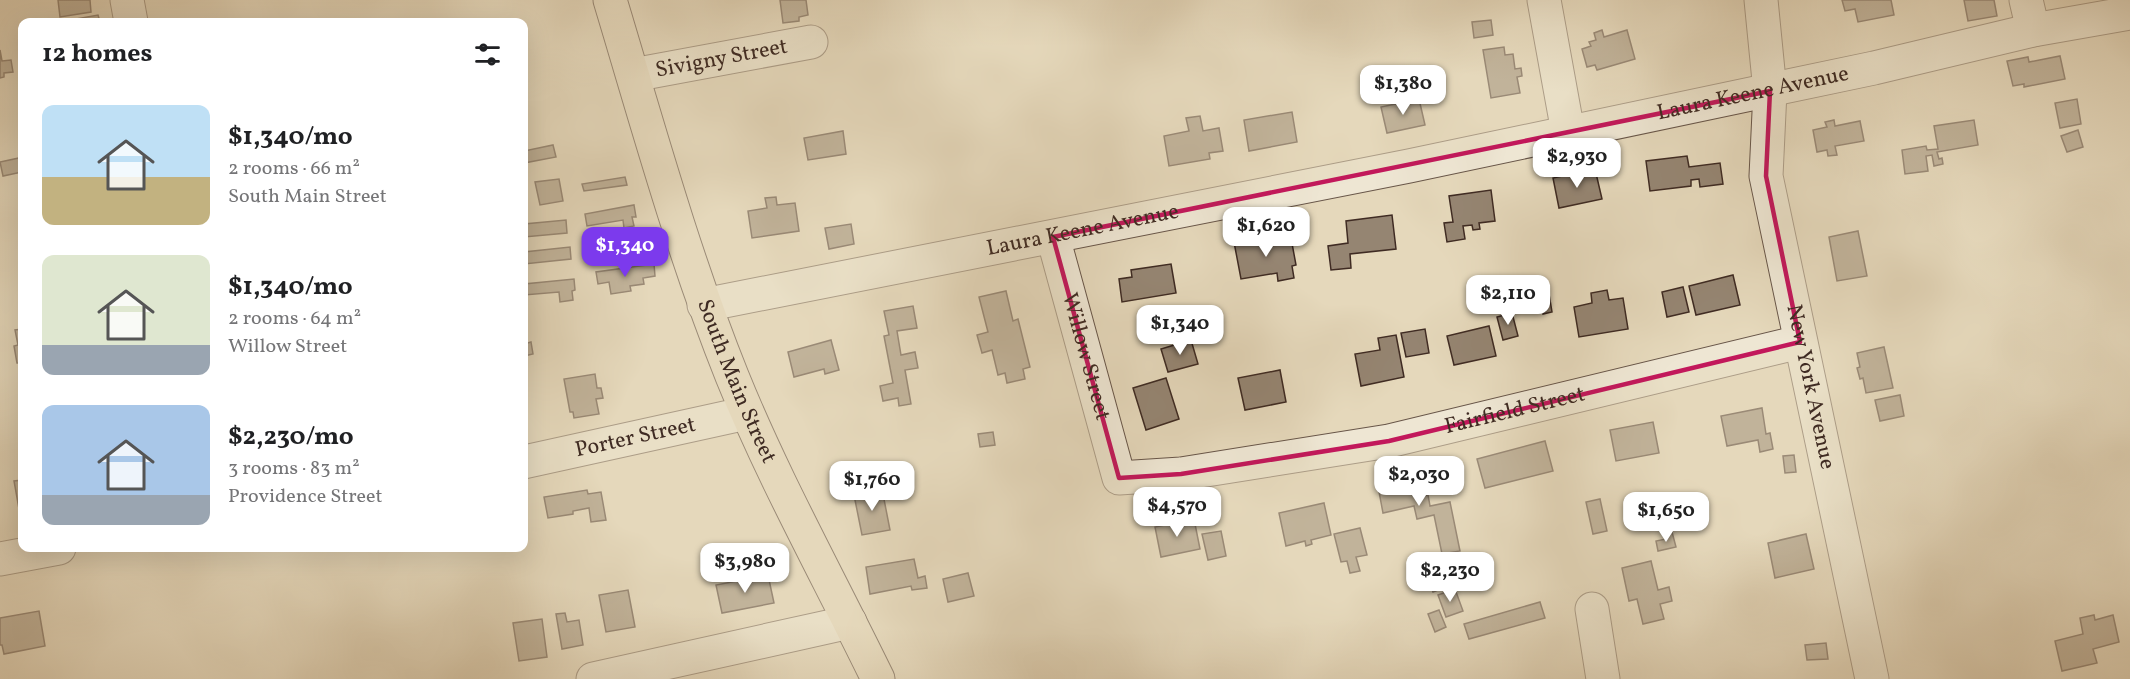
<!DOCTYPE html>
<html lang="en">
<head>
<meta charset="utf-8">
<style>
	:root { --surface:#fff; --page:#f2f2f2; --text:#202124; --muted:#757577; --accent:#7c3aed }
	body { margin:0; font-family:Vollkorn,serif; background:var(--page); color:var(--text); height:100vh; display:flex; flex-direction:column; font-size:22px; white-space:nowrap }
	* { box-sizing:border-box; margin:0 }
	p { font-size:20px; color:var(--muted) }
	.icon { flex:none; width:33px; height:33px; fill:none; stroke:currentColor; stroke-width:2; stroke-linecap:round; stroke-linejoin:round }
	.map { position:relative; flex:1; overflow:hidden }
	.drawer { position:absolute; left:18px; top:18px; width:510px; height:534px; display:flex; flex-direction:column; background:var(--surface); border-radius:12px; box-shadow:0 6px 24px #0002 }
	.drawer>* { flex:none }
	.price { position:absolute; translate:-50% -51px; padding:0 14px; border-radius:12px; background:#fff; color:#222; font-size:20px; line-height:39px; filter:drop-shadow(0 2px 3px #0008) }
	.price::after { content:''; position:absolute; left:50%; top:36px; width:18px; height:14px; margin-left:-9px; background:inherit; clip-path:polygon(0 0,100% 0,50% 100%) }
	.price.active { background:var(--accent); color:#fff }
	ul { padding:0; list-style:none }
	li { display:flex; align-items:center; gap:18px; height:150px; padding:0 24px }
	li span { display:grid; place-items:center; flex:none; width:168px; height:120px; border-radius:12px; color:#555 }
	li>.icon { margin-inline-start:auto }
	span .icon { width:72px; height:72px; fill:#fffc; stroke-width:1 }
	li b { font-size:26px }
	h2 { display:flex; justify-content:space-between; align-items:center; height:72px; padding:0 24px; font-size:26px }
	.map>svg:first-child { display:block }
	.building { fill:#958572; stroke:#3f2b23; stroke-width:1.5 }
	.lines { fill:none; stroke-linecap:round; stroke-linejoin:round }
	.minor-casing { stroke:#685649; stroke-width:35 }
	.major-casing { stroke:#3f2b23; stroke-width:35 }
	.minor { stroke:#eee6d3; stroke-width:33 }
	.major { stroke:#e5d8bb; stroke-width:33 }
	.marked { fill:none; stroke:#c2185b; stroke-width:4.5; stroke-linejoin:round }
	.labels { text-anchor:middle; dominant-baseline:central; stroke-width:4.5; stroke-linejoin:round; paint-order:stroke }
	.street-label { font-size:22px; fill:#3f2b23; stroke:#eee6d3 }
</style>
</head>
<body>
<div class="map">
<svg width="2130" height="679" viewBox="0 0 2130 679">
	<rect width="100%" height="100%" fill="#e5d8bb"/>
	<filter id="stains"><feTurbulence type="fractalNoise" baseFrequency=".00333" numOctaves="4"/><feColorMatrix values="0 0 0 0 .2 0 0 0 0 .09 0 0 0 0 .02 0 0 0 .5 -.17"/></filter>
	<radialGradient id="worn" r=".72"><stop offset=".6" stop-color="#630" stop-opacity="0"/><stop offset="1" stop-color="#630" stop-opacity=".3"/></radialGradient>
	<g class="building">
		<polygon points="58,0 90,0 91,12 60,17"/>
		<polygon points="780,0 806,0 808,15 799,17 799,21 783,23"/>
		<polygon points="1842,0 1891,0 1894,15 1858,22 1855,9 1845,11"/>
		<polygon points="1964,0 1994,0 1997,16 1968,21"/>
		<polygon points="98,15 100,22 71,22 70,20"/>
		<polygon points="1491,20 1493,35 1474,38 1472,22"/>
		<polygon points="1602,30 1604,37 1627,30 1635,59 1597,70 1595,65 1587,67 1582,49 1591,46 1589,42 1596,40 1594,33"/>
		<polygon points="1504,47 1505,55 1513,54 1515,69 1521,68 1522,76 1517,77 1520,93 1491,98 1483,50"/>
		<polygon points="0,50 2,61 11,60 13,72 4,73 4,77 0,78"/>
		<polygon points="2060,56 2065,79 2024,87 2024,84 2013,86 2007,61 2028,57 2029,62"/>
		<polygon points="1419,99 1425,125 1387,133 1381,107"/>
		<polygon points="2077,99 2081,124 2060,128 2055,103"/>
		<polygon points="1292,112 1297,142 1249,151 1244,120"/>
		<polygon points="1200,116 1203,131 1219,128 1223,151 1209,153 1210,159 1169,166 1164,136 1189,131 1186,118"/>
		<polygon points="1834,120 1835,126 1860,121 1864,141 1835,146 1837,155 1828,156 1827,150 1817,152 1813,130 1827,127 1825,122"/>
		<polygon points="1974,120 1978,145 1937,152 1939,159 1942,158 1943,164 1934,166 1932,155 1926,156 1928,171 1905,174 1902,150 1926,146 1927,150 1938,149 1934,126"/>
		<polygon points="2078,130 2083,147 2067,152 2061,136"/>
		<polygon points="843,131 846,154 808,160 804,138"/>
		<polygon points="553,145 556,157 524,163 524,151"/>
		<polygon points="1687,156 1689,167 1720,163 1723,184 1700,187 1699,179 1691,180 1691,186 1650,191 1646,161"/>
		<polygon points="19,158 22,172 3,176 0,162"/>
		<polygon points="1595,169 1602,199 1559,208 1553,178"/>
		<polygon points="625,177 627,185 584,191 582,184"/>
		<polygon points="559,179 563,201 540,205 535,182"/>
		<polygon points="1491,190 1495,221 1479,223 1480,229 1473,230 1472,225 1463,226 1465,239 1447,242 1444,223 1453,222 1449,196"/>
		<polygon points="776,197 777,205 795,203 799,231 752,238 748,211 767,208 765,198"/>
		<polygon points="634,205 636,217 632,217 634,226 624,228 623,220 587,226 585,214"/>
		<polygon points="1392,215 1396,249 1350,254 1351,268 1331,270 1328,246 1348,243 1346,221"/>
		<polygon points="566,220 567,233 524,237 524,224"/>
		<polygon points="851,224 854,244 829,249 825,228"/>
		<polygon points="1858,231 1867,276 1837,281 1829,237"/>
		<polygon points="1273,235 1274,242 1291,238 1296,265 1292,266 1294,278 1278,281 1277,273 1241,279 1234,242"/>
		<polygon points="640,237 642,246 593,257 591,247"/>
		<polygon points="570,247 571,259 524,264 524,252"/>
		<polygon points="654,264 655,276 643,278 644,284 630,286 631,291 611,294 609,282 598,284 596,272"/>
		<polygon points="1171,264 1176,293 1122,302 1119,279 1132,277 1131,270"/>
		<polygon points="1733,275 1740,305 1696,315 1689,286"/>
		<polygon points="574,279 575,290 572,291 573,300 560,302 559,292 524,295 524,284"/>
		<polygon points="1683,287 1689,312 1667,317 1662,292"/>
		<polygon points="1607,290 1609,300 1623,298 1628,329 1579,337 1574,307 1592,303 1591,293"/>
		<polygon points="1006,291 1013,321 1018,319 1030,367 1023,369 1025,379 1007,383 1005,373 998,375 992,350 982,353 977,335 988,332 979,297"/>
		<polygon points="1549,294 1552,312 1543,314 1539,296"/>
		<polygon points="913,306 917,328 897,331 901,355 915,352 918,368 905,370 911,404 899,406 898,398 883,401 880,386 893,383 884,336 889,335 884,311"/>
		<polygon points="1512,313 1518,336 1503,340 1497,317"/>
		<polygon points="1489,326 1496,356 1454,365 1447,336"/>
		<polygon points="22,329 22,373 21,363 17,363 14,346 18,345 15,330"/>
		<polygon points="1425,329 1429,353 1406,357 1401,333"/>
		<polygon points="1396,335 1404,377 1361,386 1355,354 1380,350 1378,338"/>
		<polygon points="831,340 839,370 825,374 824,369 794,377 788,352"/>
		<polygon points="1191,340 1198,364 1168,372 1161,349"/>
		<polygon points="531,342 533,354 524,356 524,344"/>
		<polygon points="1884,347 1893,388 1866,393 1863,378 1860,379 1857,368 1860,367 1857,353"/>
		<polygon points="1280,370 1286,402 1245,410 1238,378"/>
		<polygon points="595,374 597,388 601,388 603,398 596,399 599,414 574,418 573,412 570,412 564,379"/>
		<polygon points="1166,378 1179,419 1146,430 1133,388"/>
		<polygon points="1900,395 1904,416 1880,421 1875,400"/>
		<polygon points="1762,408 1766,434 1770,433 1773,449 1760,452 1758,440 1727,446 1721,416"/>
		<polygon points="1653,422 1659,453 1616,461 1610,430"/>
		<polygon points="993,432 995,445 980,447 978,434"/>
		<polygon points="1545,441 1553,471 1485,488 1477,459"/>
		<polygon points="1794,455 1796,472 1785,473 1783,456"/>
		<polygon points="1419,472 1424,496 1428,495 1430,506 1450,502 1460,551 1442,554 1434,515 1417,519 1414,506 1383,513 1377,481"/>
		<polygon points="22,480 22,509 19,509 14,481"/>
		<polygon points="882,489 890,530 862,535 854,495"/>
		<polygon points="587,490 588,494 601,492 606,520 591,522 589,508 573,511 573,514 548,518 544,497"/>
		<polygon points="1600,499 1607,531 1593,534 1586,502"/>
		<polygon points="1324,503 1331,535 1311,540 1312,544 1306,546 1305,541 1286,546 1279,513"/>
		<polygon points="1194,519 1200,549 1161,557 1155,527"/>
		<polygon points="1360,528 1367,555 1356,557 1360,571 1350,573 1347,561 1341,562 1334,534"/>
		<polygon points="1221,531 1226,556 1208,560 1202,534"/>
		<polygon points="1672,532 1676,547 1658,551 1656,541 1666,539 1665,534"/>
		<polygon points="1806,534 1814,569 1775,578 1768,543"/>
		<polygon points="914,559 918,578 925,576 927,588 912,590 911,586 870,594 866,567"/>
		<polygon points="1651,561 1658,590 1669,587 1672,601 1660,604 1664,619 1643,624 1637,599 1629,601 1622,568"/>
		<polygon points="968,573 974,596 948,602 943,579"/>
		<polygon points="1451,573 1456,583 1433,592 1429,582"/>
		<polygon points="768,575 774,603 722,613 716,585"/>
		<polygon points="1455,589 1463,611 1446,617 1438,595"/>
		<polygon points="628,590 635,627 606,632 599,595"/>
		<polygon points="1540,602 1545,618 1469,639 1464,624"/>
		<polygon points="1439,610 1446,627 1435,632 1428,614"/>
		<polygon points="39,611 45,646 4,654 2,645 0,645 0,618"/>
		<polygon points="565,613 567,622 579,620 583,645 562,649 556,614"/>
		<polygon points="2094,615 2095,620 2113,615 2119,642 2093,649 2097,663 2062,671 2055,641 2083,634 2080,618"/>
		<polygon points="542,619 547,657 519,661 513,623"/>
		<polygon points="1826,643 1828,659 1807,660 1805,645"/>
	</g>
	<g class="lines">
		<defs>
			<g id="minor">
				<polyline points="127,0 131,22"/>
				<polyline points="1544,0 1568,132"/>
				<path id="s1" d="M1761,0L1770,91L1766,176L1872,679"/>
				<polyline points="2026,0 2033,30"/>
				<path id="s2" d="M633,75L811,42"/>
				<path id="s3" d="M1053,237L1119,478L1181,474L1389,441L1800,342"/>
				<path id="s4" d="M704,305L1409,166L1874,68L2033,30L2130,13"/>
				<path id="s5" d="M524,462L747,413"/>
				<polyline points="0,559 59,548"/>
				<polyline points="1592,609 1603,679"/>
				<polyline points="593,679 850,622"/>
			</g>
			<g id="major">
				<path id="s6" d="M610,0C648,126 683,254 732,376C774,480 829,578 878,679"/>
			</g>
		</defs>
		<use href="#minor" class="minor-casing"/>
		<use href="#major" class="major-casing"/>
		<use href="#minor" class="minor"/>
		<use href="#major" class="major"/>
	</g>
	<path d="M0 0H2130V679H0ZM1770,91L1766,176L1800,342L1389,441L1181,474L1119,478L1053,237Z" fill="#e5d8bb" fill-opacity=".55" fill-rule="evenodd"/>
	<path class="marked" d="M1770,91L1766,176L1800,342L1389,441L1181,474L1119,478L1053,237Z"/>
	<g class="labels">
		<g class="street-label">
			<text stroke="none"><textPath href="#s2" startOffset="90">Sivigny Street</textPath></text>
			<text stroke="none"><textPath href="#s4" startOffset="1070">Laura Keene Avenue</textPath></text>
			<text stroke="none"><textPath href="#s4" startOffset="386">Laura Keene Avenue</textPath></text>
			<text stroke="none"><textPath href="#s3" startOffset="124">Willow Street</textPath></text>
			<text stroke="none"><textPath href="#s6" startOffset="402">South Main Street</textPath></text>
			<text stroke="none"><textPath href="#s1" startOffset="392">New York Avenue</textPath></text>
			<text stroke="none"><textPath href="#s3" startOffset="652">Fairfield Street</textPath></text>
			<text stroke="none"><textPath href="#s5" startOffset="114">Porter Street</textPath></text>
		</g>
	</g>
	<rect width="100%" height="100%" filter="url(#stains)"/>
	<rect width="100%" height="100%" fill="url(#worn)"/>
</svg>
<b class="price" style="left:1403px;top:116px">$1,380</b>
<b class="price" style="left:1577px;top:189px">$2,930</b>
<b class="price" style="left:1266px;top:258px">$1,620</b>
<b class="price active" style="left:625px;top:278px">$1,340</b>
<b class="price" style="left:1508px;top:326px">$2,110</b>
<b class="price" style="left:1180px;top:356px">$1,340</b>
<b class="price" style="left:1419px;top:507px">$2,030</b>
<b class="price" style="left:872px;top:512px">$1,760</b>
<b class="price" style="left:1177px;top:538px">$4,570</b>
<b class="price" style="left:1666px;top:543px">$1,650</b>
<b class="price" style="left:745px;top:594px">$3,980</b>
<b class="price" style="left:1450px;top:603px">$2,230</b>
<section class="drawer">
<h2>12 homes<svg class="icon" aria-label="filters" viewBox="0 0 24 24"><path d="M4 7h16M4 17h16"/><circle cx="9" cy="7" r="2"/><circle cx="15" cy="17" r="2"/></svg></h2>
<ul>
<li><span style="background:linear-gradient(#bfe0f5 60%,#c2b280 0)"><svg class="icon" aria-label="home" viewBox="0 0 24 24"><path d="M3 11l9-7 9 7M6 9v11h12V9"/></svg></span><div><b>$1,340/mo</b><p>2 rooms · 66 m²</p><p>South Main Street</p></div></li>
<li><span style="background:linear-gradient(#dfe7d0 75%,#9aa5b1 0)"><svg class="icon" aria-label="home" viewBox="0 0 24 24"><path d="M3 11l9-7 9 7M6 9v11h12V9"/></svg></span><div><b>$1,340/mo</b><p>2 rooms · 64 m²</p><p>Willow Street</p></div></li>
<li><span style="background:linear-gradient(#a9c7e8 75%,#9aa5b1 0)"><svg class="icon" aria-label="home" viewBox="0 0 24 24"><path d="M3 11l9-7 9 7M6 9v11h12V9"/></svg></span><div><b>$2,230/mo</b><p>3 rooms · 83 m²</p><p>Providence Street</p></div></li>
</ul>
</section>
</div>
</body>
</html>
